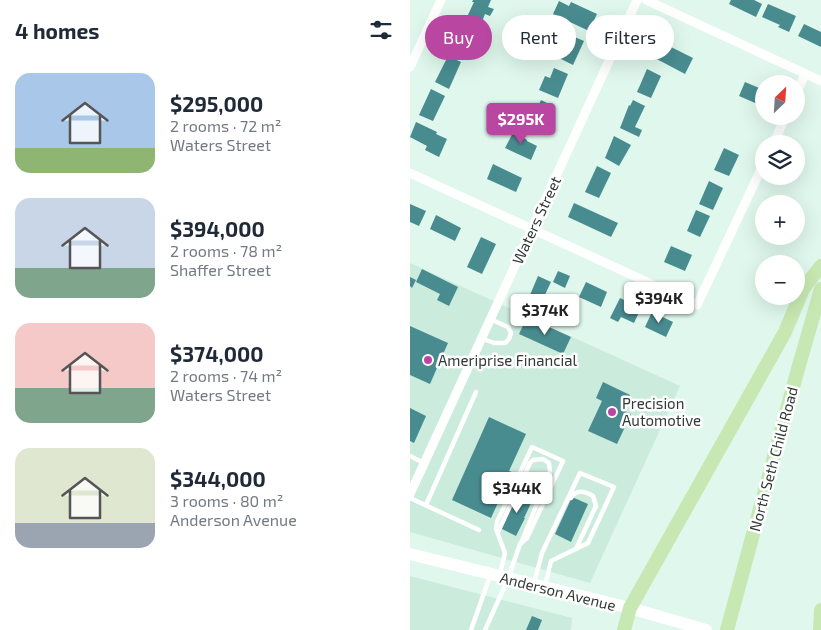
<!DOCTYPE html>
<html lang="en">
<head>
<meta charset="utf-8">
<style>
	:root { --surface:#fff; --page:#f2f2f3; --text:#1f2937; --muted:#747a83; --accent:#b947a2 }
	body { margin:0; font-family:"Exo 2",sans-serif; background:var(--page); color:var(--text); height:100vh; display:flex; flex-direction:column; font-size:19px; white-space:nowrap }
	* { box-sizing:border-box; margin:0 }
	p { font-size:16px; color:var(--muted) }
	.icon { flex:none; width:28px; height:28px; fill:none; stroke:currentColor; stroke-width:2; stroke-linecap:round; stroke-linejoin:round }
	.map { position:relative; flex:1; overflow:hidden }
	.sheet { display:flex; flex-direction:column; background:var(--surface); width:410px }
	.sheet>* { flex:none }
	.hud { position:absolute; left:15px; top:15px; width:320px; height:45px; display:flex; gap:10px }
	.needle { width:32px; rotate:25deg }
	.controls { position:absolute; left:345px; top:75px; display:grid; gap:10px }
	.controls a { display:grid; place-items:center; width:50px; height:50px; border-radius:50%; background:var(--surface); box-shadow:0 5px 20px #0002; font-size:25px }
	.price { position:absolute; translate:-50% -42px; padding:0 11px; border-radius:5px; background:#fff; color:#222; font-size:16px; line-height:32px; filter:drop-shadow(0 1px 2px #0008) }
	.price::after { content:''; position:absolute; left:50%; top:30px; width:15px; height:11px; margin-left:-8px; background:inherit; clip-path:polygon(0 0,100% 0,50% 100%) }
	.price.current { background:var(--accent); color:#fff }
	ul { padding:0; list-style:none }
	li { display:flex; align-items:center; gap:15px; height:125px; padding:0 15px }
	li span { display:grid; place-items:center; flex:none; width:140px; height:100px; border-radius:15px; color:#555 }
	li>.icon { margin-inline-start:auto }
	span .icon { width:60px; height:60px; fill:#fffc; stroke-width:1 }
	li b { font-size:21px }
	h2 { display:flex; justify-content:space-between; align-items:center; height:60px; padding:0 15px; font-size:21px }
	.chip { padding:0 18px; border-radius:22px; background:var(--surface); box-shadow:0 5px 20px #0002; font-size:18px; line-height:45px }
	.chip.current { background:var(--accent); color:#fff }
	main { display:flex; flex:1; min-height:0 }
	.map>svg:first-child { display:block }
	.built { fill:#cbebdd }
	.building { fill:#498c90 }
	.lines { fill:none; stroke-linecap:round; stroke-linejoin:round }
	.lane { stroke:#fff; stroke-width:4.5 }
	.street { stroke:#fff; stroke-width:9 }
	.secondary { stroke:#fff; stroke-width:12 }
	.primary { stroke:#c7e8b2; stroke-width:14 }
	.poi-dot { fill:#b947a2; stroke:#fff; stroke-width:2 }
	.labels { text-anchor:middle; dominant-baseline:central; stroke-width:5; stroke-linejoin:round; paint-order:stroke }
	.street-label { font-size:15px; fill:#313a36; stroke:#fff }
	.poi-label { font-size:15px; fill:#313a36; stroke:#fff; text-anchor:start }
</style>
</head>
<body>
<main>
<section class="sheet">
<h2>4 homes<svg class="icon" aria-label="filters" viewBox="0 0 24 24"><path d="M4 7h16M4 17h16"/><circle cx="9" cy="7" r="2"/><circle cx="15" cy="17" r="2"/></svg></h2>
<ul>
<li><span style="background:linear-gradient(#a9c7e8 75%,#8fb573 0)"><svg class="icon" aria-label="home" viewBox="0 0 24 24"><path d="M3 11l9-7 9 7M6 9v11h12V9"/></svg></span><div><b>$295,000</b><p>2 rooms · 72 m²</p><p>Waters Street</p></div></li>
<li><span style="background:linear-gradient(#c9d6e8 70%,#7fa58c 0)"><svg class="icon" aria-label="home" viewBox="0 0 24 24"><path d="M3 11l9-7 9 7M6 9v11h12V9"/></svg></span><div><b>$394,000</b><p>2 rooms · 78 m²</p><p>Shaffer Street</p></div></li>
<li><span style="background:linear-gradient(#f6c9c9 65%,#7fa58c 0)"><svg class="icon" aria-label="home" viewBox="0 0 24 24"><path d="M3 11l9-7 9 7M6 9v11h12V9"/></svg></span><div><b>$374,000</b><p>2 rooms · 74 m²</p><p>Waters Street</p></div></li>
<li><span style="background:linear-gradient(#dfe7d0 75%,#9aa5b1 0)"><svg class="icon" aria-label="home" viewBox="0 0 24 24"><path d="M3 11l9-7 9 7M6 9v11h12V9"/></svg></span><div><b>$344,000</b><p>3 rooms · 80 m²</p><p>Anderson Avenue</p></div></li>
</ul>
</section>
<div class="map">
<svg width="411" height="630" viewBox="0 0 411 630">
	<rect width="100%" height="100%" fill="#dff7ec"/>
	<g class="built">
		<polygon points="0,263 270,386 180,583 0,532"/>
		<polygon points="0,576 162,618 161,630 0,630"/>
	</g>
	<g class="building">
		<polygon points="63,0 81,0 78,7 84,9 80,16 75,14 71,24 57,17 64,2 62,2"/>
		<polygon points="321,0 344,0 352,4 346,17 319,4"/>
		<polygon points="149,1 159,6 161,2 187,14 179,31 143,14"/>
		<polygon points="358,4 386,16 379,32 368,27 370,25 352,17"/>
		<polygon points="52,24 65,30 54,55 41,49"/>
		<polygon points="394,24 411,32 411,47 388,36"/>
		<polygon points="160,35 174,41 163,65 149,58"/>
		<polygon points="249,41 283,58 275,74 241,56"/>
		<polygon points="38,56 51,62 39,89 25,82"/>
		<polygon points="144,68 158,74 148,98 129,90 135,76 140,78"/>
		<polygon points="237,69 251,76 241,98 227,92"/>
		<polygon points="335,82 354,90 354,101 352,106 329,96"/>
		<polygon points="21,89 35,96 23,121 9,115"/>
		<polygon points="131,100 145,107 133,133 119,126"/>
		<polygon points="223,100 235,106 225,127 232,130 229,137 210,128 219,105 220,106"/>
		<polygon points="6,122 27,132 26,134 37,139 29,157 15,150 17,146 0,137"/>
		<polygon points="106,127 116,132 114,138 117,140 117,141 127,146 121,160 95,148"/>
		<polygon points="204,136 221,145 209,166 195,158"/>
		<polygon points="314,148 329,155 319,176 304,170"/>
		<polygon points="83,164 112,178 106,192 77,179"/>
		<polygon points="187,166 201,173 189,198 175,192"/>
		<polygon points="299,181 313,188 303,210 289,204"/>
		<polygon points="164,203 208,223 201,237 158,217"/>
		<polygon points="0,204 16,211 9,226 0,222"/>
		<polygon points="286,210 300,216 290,237 277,231"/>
		<polygon points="26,215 51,228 45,241 20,229"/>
		<polygon points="71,237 86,244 72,274 57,267"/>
		<polygon points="261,246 282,255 275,271 254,262"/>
		<polygon points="12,269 48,287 39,306 27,300 30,294 6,282"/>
		<polygon points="148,271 160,276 155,288 143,282"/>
		<polygon points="128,276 141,282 132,301 120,295"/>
		<polygon points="0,277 6,280 2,288 0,286"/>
		<polygon points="176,282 197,292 191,307 169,297"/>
		<polygon points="210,298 231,308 224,323 211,317 208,322 200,318"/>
		<polygon points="242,312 263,322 256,337 235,327"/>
		<polygon points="117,317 161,337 153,354 109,334"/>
		<polygon points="0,326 38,343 20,384 0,375"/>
		<polygon points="193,382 220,395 213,410 221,414 207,444 178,431 192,401 186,398"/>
		<polygon points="0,408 16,416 4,443 0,441"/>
		<polygon points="79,417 116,434 99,471 102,472 81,518 42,500"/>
		<polygon points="107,491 123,499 114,518 115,518 106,536 90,528"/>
		<polygon points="162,497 178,504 161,542 145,534"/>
		<polygon points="122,616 132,620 128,630 116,630"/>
	</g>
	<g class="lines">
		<g class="lane">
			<polyline points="71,338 84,343 95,343 99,339 101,333 98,327 80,319"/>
			<polyline points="0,456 14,463"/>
			<polyline points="0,498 69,530"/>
			<path d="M161,498C166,489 175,491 183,496L186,506L166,549"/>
			<polyline points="16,505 66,392"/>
			<polyline points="88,532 120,463 123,460 133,459 139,463 140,472 111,543"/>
			<polyline points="124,583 132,553 170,473 204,487 178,543 141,561 135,586"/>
			<polyline points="61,630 80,576"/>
			<polyline points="75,630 98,579 110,544 117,538 153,461 122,447 87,522 86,529 95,553 90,574"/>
		</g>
		<g class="street">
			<polyline points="236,0 411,81"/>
			<polyline points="0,67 31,0"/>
			<polyline points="386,94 395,74"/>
			<polyline points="363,144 376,116"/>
			<polyline points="0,173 287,305 354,163"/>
			<polyline points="0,494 227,0"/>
		</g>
		<polyline class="secondary" points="0,554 220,608 296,630"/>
		<g class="primary">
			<polyline points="214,630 220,608 375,332 393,289 411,266"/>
			<polyline points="317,630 386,376 411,289"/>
			<polyline points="410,630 411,610"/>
		</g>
	</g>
	<g class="poi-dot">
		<circle cx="18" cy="360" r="5"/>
		<circle cx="202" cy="412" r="5"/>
	</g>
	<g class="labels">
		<g class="street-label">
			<text transform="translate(126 220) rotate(-65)">Waters Street</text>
			<text transform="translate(363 459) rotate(-75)">North Seth Child Road</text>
			<text transform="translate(148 591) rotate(14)">Anderson Avenue</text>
		</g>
		<g class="poi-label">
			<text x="28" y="360">Ameriprise Financial</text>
			<text x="212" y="403">Precision<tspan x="212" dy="17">Automotive</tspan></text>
		</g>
	</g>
</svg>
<div class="controls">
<a><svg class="needle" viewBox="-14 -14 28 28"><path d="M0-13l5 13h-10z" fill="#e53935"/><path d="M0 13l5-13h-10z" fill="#747a83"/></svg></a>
<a><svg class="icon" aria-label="layers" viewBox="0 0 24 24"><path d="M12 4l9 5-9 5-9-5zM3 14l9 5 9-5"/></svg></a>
<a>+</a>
<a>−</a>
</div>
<b class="price current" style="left:111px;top:145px">$295K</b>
<b class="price" style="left:249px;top:324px">$394K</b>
<b class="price" style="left:135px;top:336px">$374K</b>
<b class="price" style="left:107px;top:514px">$344K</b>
<div class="hud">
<a class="chip current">Buy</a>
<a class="chip">Rent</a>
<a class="chip">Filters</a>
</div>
</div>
</main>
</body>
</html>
